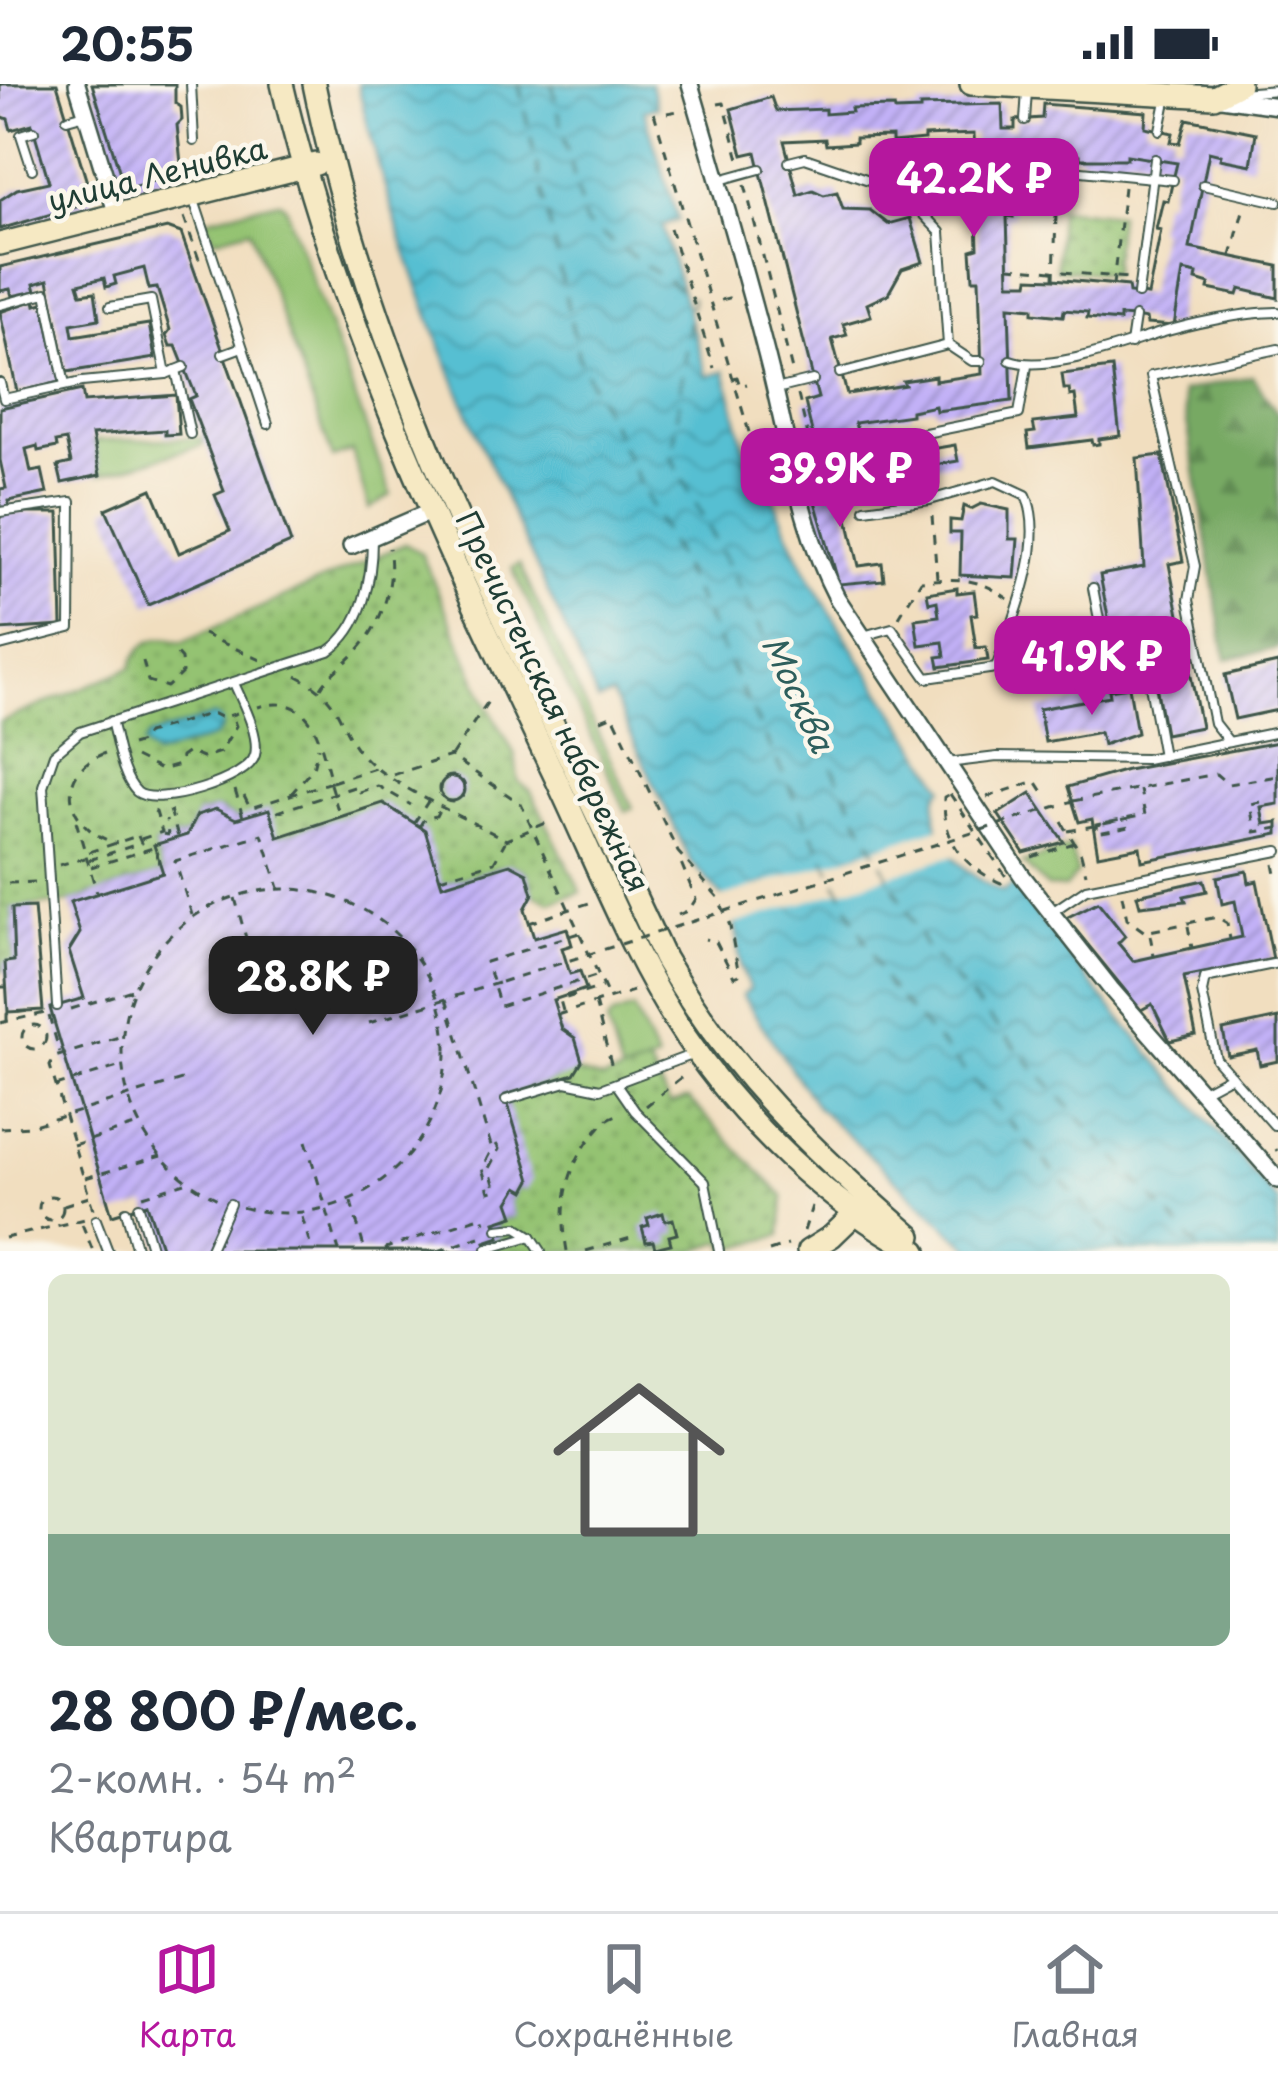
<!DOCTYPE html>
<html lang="ru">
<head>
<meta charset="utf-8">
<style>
	:root { --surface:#fff; --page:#f6f6f7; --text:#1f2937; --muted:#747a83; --line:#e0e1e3; --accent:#b5179e }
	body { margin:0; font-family:"Playpen Sans",sans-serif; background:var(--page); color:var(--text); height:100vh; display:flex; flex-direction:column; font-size:45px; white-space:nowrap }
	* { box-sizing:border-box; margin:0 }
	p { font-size:39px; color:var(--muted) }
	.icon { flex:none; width:66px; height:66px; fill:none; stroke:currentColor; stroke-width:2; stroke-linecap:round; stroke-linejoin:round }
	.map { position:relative; height:1167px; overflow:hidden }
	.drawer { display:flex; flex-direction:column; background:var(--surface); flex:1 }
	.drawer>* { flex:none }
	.price { position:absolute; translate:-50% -102px; padding:0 27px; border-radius:24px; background:var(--accent); color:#fff; font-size:39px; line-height:78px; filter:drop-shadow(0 3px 6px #0008) }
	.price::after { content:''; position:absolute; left:50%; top:72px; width:36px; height:27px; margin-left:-18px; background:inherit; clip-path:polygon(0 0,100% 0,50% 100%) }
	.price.selected { background:#222; color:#fff }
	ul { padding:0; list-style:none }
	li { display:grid; align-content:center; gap:24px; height:636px; padding:0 48px }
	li+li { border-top:3px solid var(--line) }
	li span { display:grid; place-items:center; height:372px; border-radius:18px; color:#555 }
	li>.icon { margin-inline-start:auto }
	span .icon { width:216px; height:216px; fill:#fffc; stroke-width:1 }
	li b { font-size:51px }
	.status { display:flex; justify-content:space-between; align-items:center; height:84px; padding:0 60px; background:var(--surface); direction:ltr }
	.status svg { height:33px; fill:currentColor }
	.tabs { display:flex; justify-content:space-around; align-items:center; height:168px; border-top:3px solid var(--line); background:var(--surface); font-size:33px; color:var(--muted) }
	.tabs a { display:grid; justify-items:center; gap:6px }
	.tabs .selected { color:var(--accent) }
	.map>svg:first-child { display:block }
	.grass { fill:#94c372; stroke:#5a8053; stroke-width:3 }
	.forest { fill:url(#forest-firs); stroke:#4b734c; stroke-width:3 }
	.park { fill:url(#park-dots); stroke:#5a8053; stroke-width:3 }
	.water { fill:url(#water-waves); stroke:#3a7e83; stroke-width:3 }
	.pier { fill:#f1debf }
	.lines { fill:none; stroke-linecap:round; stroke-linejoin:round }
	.ferry { stroke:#2d5e5c; stroke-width:3; stroke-dasharray:15 12; stroke-linecap:butt }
	.building { fill:url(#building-hatch); fill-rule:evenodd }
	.lane-casing { stroke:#3e5549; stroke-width:12 }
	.street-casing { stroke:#3e5549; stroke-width:20 }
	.secondary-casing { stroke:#3e5549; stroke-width:26 }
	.path { stroke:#3e5549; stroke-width:3; stroke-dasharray:9 9; stroke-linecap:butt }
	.lane { stroke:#fff; stroke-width:8 }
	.street { stroke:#fff; stroke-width:15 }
	.secondary { stroke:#f6e9c3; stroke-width:21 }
	.path-bridge { stroke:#3e5549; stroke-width:3; stroke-dasharray:9 9; stroke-linecap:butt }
	.labels { text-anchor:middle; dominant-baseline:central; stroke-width:9; stroke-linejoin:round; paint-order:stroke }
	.street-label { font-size:30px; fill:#1f3d34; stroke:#fbf7ec }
	.water-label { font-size:33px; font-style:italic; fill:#2d5e5c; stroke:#fbf7ec }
</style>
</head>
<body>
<div class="status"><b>20:55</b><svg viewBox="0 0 49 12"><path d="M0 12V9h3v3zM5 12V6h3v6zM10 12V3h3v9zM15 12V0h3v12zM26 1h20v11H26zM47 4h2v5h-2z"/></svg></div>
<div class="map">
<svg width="1278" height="1167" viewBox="0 0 1278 1167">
	<defs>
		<pattern id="forest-firs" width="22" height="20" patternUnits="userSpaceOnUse" patternTransform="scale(3)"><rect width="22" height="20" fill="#77a964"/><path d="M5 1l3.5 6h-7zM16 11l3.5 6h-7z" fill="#618b53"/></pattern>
		<pattern id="park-dots" width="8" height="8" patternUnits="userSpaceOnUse" patternTransform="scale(3)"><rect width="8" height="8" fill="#94c372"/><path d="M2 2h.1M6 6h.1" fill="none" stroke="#78a05e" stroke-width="1.8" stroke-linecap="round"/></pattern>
		<pattern id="water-waves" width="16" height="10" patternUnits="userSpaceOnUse" patternTransform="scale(3)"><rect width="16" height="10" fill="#56bfd2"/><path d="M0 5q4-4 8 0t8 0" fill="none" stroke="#479cab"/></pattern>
		<pattern id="building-hatch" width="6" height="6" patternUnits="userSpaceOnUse" patternTransform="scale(3)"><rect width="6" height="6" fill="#c2b1f7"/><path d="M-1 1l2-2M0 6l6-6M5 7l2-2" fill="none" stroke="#9d91c9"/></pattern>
	</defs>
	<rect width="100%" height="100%" fill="#fbf7ec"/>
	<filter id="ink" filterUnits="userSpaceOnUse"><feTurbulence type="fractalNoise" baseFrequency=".00833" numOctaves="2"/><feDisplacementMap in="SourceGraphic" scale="24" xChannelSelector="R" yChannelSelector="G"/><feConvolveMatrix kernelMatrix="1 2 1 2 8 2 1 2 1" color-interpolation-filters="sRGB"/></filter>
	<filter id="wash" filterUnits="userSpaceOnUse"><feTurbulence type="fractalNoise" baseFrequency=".004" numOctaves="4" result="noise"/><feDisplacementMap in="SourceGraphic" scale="48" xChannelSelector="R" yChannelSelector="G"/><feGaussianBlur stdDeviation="2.7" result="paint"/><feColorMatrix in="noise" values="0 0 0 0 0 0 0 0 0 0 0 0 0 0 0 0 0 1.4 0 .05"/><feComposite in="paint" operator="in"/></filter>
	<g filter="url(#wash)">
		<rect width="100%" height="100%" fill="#f1debf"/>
		<g class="grass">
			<polygon points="279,117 285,122 391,411 369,425 352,367 333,374 250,145 214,155 205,135"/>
			<polygon points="204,354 202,361 100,391 93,357"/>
			<polygon points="519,480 633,724 626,727 512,484"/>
			<polygon points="1070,763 1077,789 1065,804 1047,803 1023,779"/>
			<polygon points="633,925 657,976 622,991 607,939 613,932"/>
		</g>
		<polygon class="forest" points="1252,292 1278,330 1278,564 1226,575 1182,308"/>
		<g class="park">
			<polygon points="1059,124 1118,130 1112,190 1056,185"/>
			<path d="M405,460L421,469L485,616L515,671L518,697L531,708L581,808L551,818L533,810L527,789L510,780L442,801L384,720L278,753L216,725L197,731L187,751L154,761L163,789L70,818L12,824L14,877L5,878V886H0V638L131,584C138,559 158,548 182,558Z"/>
			<polygon points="649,980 670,1021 688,1015 784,1113 781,1151 727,1166 723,1157 693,1167 488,1167 485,1158 500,1153 495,1138 513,1132 509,1118 518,1103 525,1106 505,1011 576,988 602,996"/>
		</g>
		<g class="water">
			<path d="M358,0H651L657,23L644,26L678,136L662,142L707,292L725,287L754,401L768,398C807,513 882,602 944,704C934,712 936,717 936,730C938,767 971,794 1003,808L1013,801L1101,912L1278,1118V1167H973L816,1022L742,911L750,905L741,884L735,841L722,812L691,778L612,611L598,617C507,416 406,216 358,0Z"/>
			<polygon points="213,632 221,637 222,644 215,653 155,672 144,660 149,652"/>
		</g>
		<polygon class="pier" points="944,742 958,770 729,842 717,815"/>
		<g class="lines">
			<g class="ferry">
				<polyline points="519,0 579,275 887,901 1125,1167"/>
				<polyline points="552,0 585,139 692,214 672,374 927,866 1201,1167"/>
			</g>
		</g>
		<g id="blocks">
			<g class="building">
				<polygon points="0,0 57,0 93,118 0,145 0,116 17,105 49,98 32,40 11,46 8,35 0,32"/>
				<polygon points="92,0 175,0 175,19 181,23 182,36 177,41 182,89 125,105"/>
				<path d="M771,13L776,27L825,25V30L852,28L851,24L894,23L895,27L920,26V22L1002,20L1003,45H1015V36L1042,34L1043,20L1146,28L1145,43L1173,49L1171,58L1180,59L1187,35L1256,49L1251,81L1220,75L1221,71L1209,68L1190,164L1278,182V214L1240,205L1238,211L1208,205L1209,200L1196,196L1197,190L1183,187L1174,242L1147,240L1146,235L1135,233L1120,232V237L1087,234L1088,228L1064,226L1063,232L1033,229V224L1009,222L1012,317L936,327L935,322L911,327V331L855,339L859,355L816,365L805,318L818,314L760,85L756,68L743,71L731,25ZM974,50L978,164L971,166L973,195H979L982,290L935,297V292L903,297L905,301L847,310L832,255L847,251L843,240L871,232L867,220L888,210L902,185L923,178L910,134L888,140L870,126L843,125L837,108L824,111L813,106L798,111L784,57L825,55L826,61L855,59V54L892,53V59L924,56V52ZM1053,63L1052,70L1080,71V75H1127V71L1177,79L1168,117L1163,116L1156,145L1161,146L1148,211L1129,209L1128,202L1054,195L1029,194L1028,199H1009L1007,132L1013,133L1012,102L1005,101L1004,64Z"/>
				<polygon points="167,144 181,149 291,459 148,521 106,425 152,405 179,469 230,447 215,411 224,407 189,315 196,312 176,262 170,262 166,251 170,246 157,204 149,205 144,184 114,192 116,200 106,203 104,194 78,200 81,210 95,208 99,235 71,240 73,252 149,240 155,274 67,288 48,196 34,200 36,207 12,212 10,205 0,207 0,183"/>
				<polygon points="35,216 36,221 43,219 60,298 17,308 0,228"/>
				<polygon points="1112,284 1120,352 1099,355 1099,360 1093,361 1092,356 1029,364 1027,349 1035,348 1033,339 1078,334 1075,311 1070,312 1069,305 1064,305 1062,290"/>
				<polygon points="82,306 84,318 176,311 179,350 165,351 165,346 92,351 100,391 62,399 58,382 71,379 66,356 56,358 57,363 38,367 37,362 26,365 31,388 42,386 47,409 9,417 9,429 59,429 62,542 0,546 0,405 6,404 0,376 0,324"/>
				<polygon points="955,361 958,377 928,382 925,366"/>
				<polygon points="1162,371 1183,477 1169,480 1201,643 1165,650 1151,574 1117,580 1100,491 1144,483 1137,374"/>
				<polygon points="836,383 859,482 882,479 884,496 839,500 807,390"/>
				<polygon points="981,420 1009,426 1009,455 1018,455 1015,494 960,491 961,449 950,449 950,436 961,437 964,422 971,425"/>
				<polygon points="957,504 957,509 974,507 977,530 971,531 976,564 986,563 988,576 939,583 937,573 945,572 943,558 919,561 915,535 939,532 937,517 929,519 927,509"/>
				<polygon points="1278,579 1278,626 1235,635 1225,591"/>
				<polygon points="1129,603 1137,649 1103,661 1100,648 1045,658 1039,625 1110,612 1109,606"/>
				<polygon points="1278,658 1278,720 1261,723 1264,740 1278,738 1278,750 1142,777 1140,763 1098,771 1092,735 1079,738 1068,703 1127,686"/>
				<circle cx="452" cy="705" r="12"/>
				<polygon points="1031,709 1064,758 1024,769 998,730"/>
				<polygon points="383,719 425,746 442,801 510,780 527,789 533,810 525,825 534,854 567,844 572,861 562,864 570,890 580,887 586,905 553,916 562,945 575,954 582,977 574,990 505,1011 531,1096 525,1107 518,1103 509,1118 514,1132 495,1138 500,1153 485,1158 488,1167 168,1167 161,1163 147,1120 112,1131 50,924 84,914 69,867 80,849 70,818 163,789 154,761 187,751 197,731 216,725 236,735 269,725 278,753"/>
				<polygon points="1247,787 1249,799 1257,797 1273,875 1184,893 1196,951 1170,957 1152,920 1141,926 1066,834 1098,818 1125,852 1118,859 1133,877 1242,853 1235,817 1222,820 1217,793"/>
				<polygon points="1204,796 1207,807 1184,812 1186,817 1140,822 1137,811"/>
				<polygon points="34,823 43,926 8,928 5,878 14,877 12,824"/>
				<polygon points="1278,934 1278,977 1260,981 1257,966 1228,972 1223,946"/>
				<polygon points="663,1129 665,1137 673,1135 677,1150 669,1152 671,1160 655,1164 653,1157 646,1158 642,1143 649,1141 647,1134"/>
			</g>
		</g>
	</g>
	<g filter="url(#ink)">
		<use href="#blocks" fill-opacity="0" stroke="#3e5549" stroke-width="3"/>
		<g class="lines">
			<defs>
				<g id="lane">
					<polyline points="191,0 194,57"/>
					<polyline points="1239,9 1278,6"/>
					<polyline points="67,35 85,30"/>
					<polyline points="1025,36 1027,7"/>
					<polyline points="1160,46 1167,12"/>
					<polyline points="1026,64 1027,85"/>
					<polyline points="789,78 805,74 901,107 976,89"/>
					<polyline points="32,85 21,51 34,47"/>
					<polyline points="1005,87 1061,85 1173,96"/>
					<polyline points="720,96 760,85"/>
					<polyline points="1203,101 1278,118"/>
					<polyline points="901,107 940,148 948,261 972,277 981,277"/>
					<polyline points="193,113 268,340"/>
					<polyline points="1138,210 1155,75"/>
					<polyline points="0,221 46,209 65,301"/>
					<polyline points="110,223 151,216 166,290"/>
					<polyline points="1131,260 1135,233"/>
					<polyline points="223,270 242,263"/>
					<path d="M1010,276C1046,289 1120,262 1157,250C1189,240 1245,228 1278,228"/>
					<polyline points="176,286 190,350"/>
					<polyline points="840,289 948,261"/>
					<polyline points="0,299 4,315 82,298 166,290 184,283"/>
					<polyline points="776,305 813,296"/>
					<polyline points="792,376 1019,330 1027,282"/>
					<polyline points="0,428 71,418 70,544 0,562"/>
					<polyline points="1093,504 1110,593 1147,585 1163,672"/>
					<path d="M863,552L892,544L927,594L996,584C1013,538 1047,459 1026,411L996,397L930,416L865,425"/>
					<path d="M111,637C117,657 121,693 137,708C156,724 249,696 255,671C260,650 242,618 234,599"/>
					<polyline points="1229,658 1214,639 1189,516 1195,482 1151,292 1278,265"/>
					<polyline points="947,679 997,673 1146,675 1278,648"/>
					<polyline points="1052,828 1086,805 1278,767"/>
					<polyline points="1278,879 1205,894 1202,908 1216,975 1274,1041 1278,1041"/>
					<path d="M57,922L43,702L54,670L80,648L329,567C363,543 372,495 372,455"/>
					<polyline points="617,1001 635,1027 705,1098 719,1167"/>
					<polyline points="1201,1008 1231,992"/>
					<polyline points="506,1016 566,998 600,1005 691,971"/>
					<polyline points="139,1123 152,1167"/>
					<polyline points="126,1127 137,1167"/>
					<polyline points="96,1136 108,1167"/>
					<polyline points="498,1145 517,1143 531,1152"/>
					<polyline points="487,1165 531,1152 541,1167"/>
					<polyline points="209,1167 230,1120"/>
				</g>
				<g id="street">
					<polyline points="77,0 116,128"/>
					<path d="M690,0C718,95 746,189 770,285C789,361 800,444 837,514L1023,793L1111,905L1278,1096"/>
					<polyline points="1214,13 1278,22"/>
					<polyline points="351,462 432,427"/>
				</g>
				<g id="secondary">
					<path d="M282,0C338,239 446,464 551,684C594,773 630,870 685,952C741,1036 827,1119 916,1167"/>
					<path d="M314,0C376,308 534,590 664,874C731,989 812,1066 911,1152"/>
					<polyline points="971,0 1214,13 1239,0"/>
					<polyline points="0,160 316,80"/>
					<polyline points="808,1167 832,1152 863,1122"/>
				</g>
			</defs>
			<use href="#lane" class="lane-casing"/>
			<use href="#street" class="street-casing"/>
			<use href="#secondary" class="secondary-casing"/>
			<g class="path">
				<polyline points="718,20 724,19 739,75"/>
				<polyline points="654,29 754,365 767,362"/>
				<polyline points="667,29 678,27"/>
				<polyline points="745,101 793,290"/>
				<polyline points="184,133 202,184"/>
				<polyline points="670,144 714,284"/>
				<polyline points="1231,172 1244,123"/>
				<polyline points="1009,183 1128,194"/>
				<polyline points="1054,195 1057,99"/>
				<polyline points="1113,201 1124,103"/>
				<polyline points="721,216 736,212"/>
				<polyline points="734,294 737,293 740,302 747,300"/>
				<polyline points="798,311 810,360"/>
				<polyline points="932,432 937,494"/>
				<path d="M899,533L921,497C956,494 979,493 1008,515"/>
				<polyline points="203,550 261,576"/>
				<polyline points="143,577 148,597 167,603 182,589 181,575 172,565"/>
				<path d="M297,592C348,617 335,645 367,676C393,702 471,737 506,756L551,737"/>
				<path d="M321,604C329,590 343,582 354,570C381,543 396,501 389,464"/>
				<polyline points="601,636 613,631 678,768 718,813 730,842 739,891 734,893 716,858 705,855"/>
				<polyline points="131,661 141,658 147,649 212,629 222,634 237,629"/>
				<path d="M105,669C51,689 67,747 117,759"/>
				<polyline points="452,671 491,613"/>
				<polyline points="135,673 161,686 179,681 181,673 188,668 202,674 220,668 236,642 233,634"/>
				<polyline points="393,691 451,672 521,720 609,914"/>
				<circle cx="452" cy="705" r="13"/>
				<polyline points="332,698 375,684"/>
				<polyline points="330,700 340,733"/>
				<polyline points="235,706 243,733"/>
				<polyline points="291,710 313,684 318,663"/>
				<path d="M950,710L1007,794L1001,799C962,782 943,756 944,713Z"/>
				<path d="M244,712L250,724L331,698C320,658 314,607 258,623"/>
				<polyline points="987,713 1036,697 1045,711"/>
				<polyline points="1073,717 1216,690 1228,700 1278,692"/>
				<polyline points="1260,718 1250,720 1255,748 1278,744"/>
				<polyline points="170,726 178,753"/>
				<polyline points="277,728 357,702 359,708 378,702 411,721"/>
				<polyline points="76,737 97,809"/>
				<polyline points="1062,738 1081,770 1086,790"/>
				<polyline points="414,739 429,716"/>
				<polyline points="419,743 424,735 436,732 441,722"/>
				<polyline points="1068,747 1129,735 1130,743 1097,749 1096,741 1145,731 1140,706"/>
				<polyline points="163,750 168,751 166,736"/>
				<polyline points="141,755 162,748 156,728 150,725"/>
				<polyline points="89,768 137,752"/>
				<polyline points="1032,773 1074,759"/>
				<polyline points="89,776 141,759 138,752"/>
				<polyline points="1274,780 1277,796"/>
				<polyline points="59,781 85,774"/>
				<polyline points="91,783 153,764"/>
				<polyline points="440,794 494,778 505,758"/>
				<polyline points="8,799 37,798"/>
				<circle cx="284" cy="967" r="162"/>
				<polyline points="1122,811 1127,835 1145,848 1217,833 1227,839 1230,855"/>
				<polyline points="235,814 252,876"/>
				<polyline points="192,831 175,777 262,750 279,804"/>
				<polyline points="678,831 689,826 696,815 679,774"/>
				<polyline points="529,839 589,819"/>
				<polyline points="1188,842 1192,864"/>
				<polyline points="579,849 486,878 500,922 599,891"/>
				<polyline points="1150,851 1154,872"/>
				<polyline points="0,903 6,903"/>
				<polyline points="446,915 492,1065 482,1084 489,1108 496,1106 489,1084 499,1065 492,1053"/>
				<polyline points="595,919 613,987"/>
				<polyline points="71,925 135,905"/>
				<polyline points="563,927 560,916 602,903"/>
				<polyline points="557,931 633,907"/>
				<polyline points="49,932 60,969"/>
				<polyline points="7,937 7,930 29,927"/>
				<polyline points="0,939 45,929"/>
				<polyline points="369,939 501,898"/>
				<circle cx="34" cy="953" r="12"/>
				<polyline points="56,1002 121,982"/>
				<polyline points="646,1022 684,991"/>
				<polyline points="0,1044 31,1042 188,994"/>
				<polyline points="306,1057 339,1167"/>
				<polyline points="73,1061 138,1041"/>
				<polyline points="1276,1065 1277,1067"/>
				<polyline points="85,1094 161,1072"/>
				<polyline points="143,1112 185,1099"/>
				<circle cx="51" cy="1124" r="12"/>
				<polyline points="351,1118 365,1167"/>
				<polyline points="64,1121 89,1113"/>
				<polyline points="93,1125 50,982 55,973 122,952"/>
				<polyline points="302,1133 312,1167"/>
				<polyline points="82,1140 93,1167"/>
				<polyline points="804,1147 812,1122"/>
				<polyline points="5,1154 85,1135"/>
				<polyline points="387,1167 386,1164 483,1132 485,1138"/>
				<polyline points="438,1167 480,1153"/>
				<path d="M567,1167C559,1121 566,1082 597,1046C605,1037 608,1033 621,1030"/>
				<polyline points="586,1167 634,1153"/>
				<polyline points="769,1167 788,1161"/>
			</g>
			<use href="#lane" class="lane"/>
			<use href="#street" class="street"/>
			<use href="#secondary" class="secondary"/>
			<polyline class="path-bridge" points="501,898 1073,717"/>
		</g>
	</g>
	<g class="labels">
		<g class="street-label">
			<text transform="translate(157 89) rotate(-14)">улица Ленивка</text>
			<text transform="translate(554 617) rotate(65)">Пречистенская набережная</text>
		</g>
		<g class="water-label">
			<text transform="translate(800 609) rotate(65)">Москва</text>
		</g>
	</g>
</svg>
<b class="price" style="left:974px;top:156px">42.2K ₽</b>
<b class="price" style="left:840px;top:446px">39.9K ₽</b>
<b class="price" style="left:1092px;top:634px">41.9K ₽</b>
<b class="price selected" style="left:313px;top:954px">28.8K ₽</b>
</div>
<section class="drawer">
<ul>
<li><span style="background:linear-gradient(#dfe7d0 70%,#7fa58c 0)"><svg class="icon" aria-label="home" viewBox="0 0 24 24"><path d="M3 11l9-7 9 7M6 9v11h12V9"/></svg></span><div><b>28 800 ₽/мес.</b><p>2-комн. · 54 m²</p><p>Квартира</p></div></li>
</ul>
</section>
<nav class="tabs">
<a class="selected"><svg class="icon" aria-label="map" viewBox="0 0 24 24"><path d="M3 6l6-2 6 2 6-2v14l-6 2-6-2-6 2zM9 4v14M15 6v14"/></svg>Карта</a>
<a><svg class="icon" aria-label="saved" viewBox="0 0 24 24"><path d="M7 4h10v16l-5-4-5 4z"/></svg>Сохранённые</a>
<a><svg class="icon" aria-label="home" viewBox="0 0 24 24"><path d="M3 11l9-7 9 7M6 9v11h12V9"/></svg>Главная</a>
</nav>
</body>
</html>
